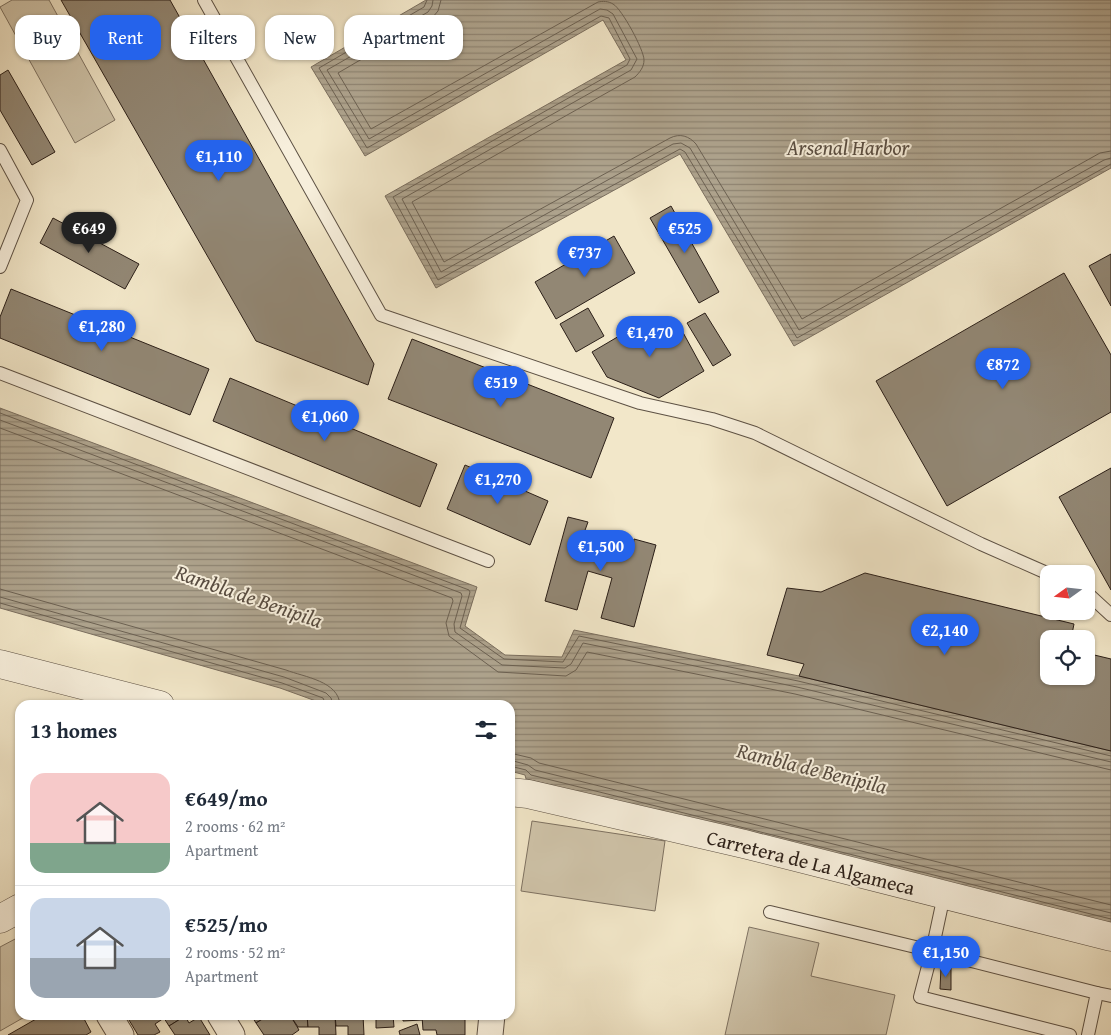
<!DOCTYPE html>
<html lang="en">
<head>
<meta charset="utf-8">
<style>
	:root { --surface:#fff; --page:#f6f6f7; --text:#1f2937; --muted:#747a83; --line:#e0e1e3; --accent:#2563eb }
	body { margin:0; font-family:"Gentium Book Plus",serif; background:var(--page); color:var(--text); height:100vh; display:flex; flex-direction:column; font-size:19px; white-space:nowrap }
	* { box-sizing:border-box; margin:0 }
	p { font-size:16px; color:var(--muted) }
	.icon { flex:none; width:28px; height:28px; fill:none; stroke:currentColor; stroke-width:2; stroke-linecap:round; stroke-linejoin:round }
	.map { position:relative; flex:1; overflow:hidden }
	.sheet { position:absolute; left:15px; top:700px; width:500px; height:320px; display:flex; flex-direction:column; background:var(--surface); border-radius:15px; box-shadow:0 1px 4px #0004 }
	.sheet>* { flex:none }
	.hud { position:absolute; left:15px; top:15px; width:500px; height:45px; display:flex; gap:10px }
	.needle { width:32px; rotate:255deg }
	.tools { position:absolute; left:1040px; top:565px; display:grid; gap:10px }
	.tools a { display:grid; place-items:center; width:55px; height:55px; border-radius:10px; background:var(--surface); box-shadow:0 1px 4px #0004; font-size:25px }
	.price { position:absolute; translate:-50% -42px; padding:0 11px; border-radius:18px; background:var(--accent); color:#fff; font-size:16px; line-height:32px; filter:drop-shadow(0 1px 2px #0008) }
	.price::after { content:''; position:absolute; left:50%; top:30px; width:15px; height:11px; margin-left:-8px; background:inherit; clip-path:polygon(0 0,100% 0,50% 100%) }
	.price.selected { background:#222; color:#fff }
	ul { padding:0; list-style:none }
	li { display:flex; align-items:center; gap:15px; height:125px; padding:0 15px }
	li+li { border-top:1px solid var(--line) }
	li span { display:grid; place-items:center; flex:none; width:140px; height:100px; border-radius:15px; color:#555 }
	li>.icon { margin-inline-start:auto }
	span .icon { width:60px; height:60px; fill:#fffc; stroke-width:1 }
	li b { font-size:21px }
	h2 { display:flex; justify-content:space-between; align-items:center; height:60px; padding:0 15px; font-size:21px }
	.tag { padding:0 18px; border-radius:15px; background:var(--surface); box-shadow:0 1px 4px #0004; font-size:18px; line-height:45px }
	.tag.selected { background:var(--accent); color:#fff }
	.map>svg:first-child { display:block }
	.green { fill:#d0c5ab; stroke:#7e7262 }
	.water { fill:url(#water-rules); stroke:#7a6e5e }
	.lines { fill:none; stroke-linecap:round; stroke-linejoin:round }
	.shore { stroke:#6c6152; stroke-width:1 }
	.building { fill:#928774; stroke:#2b1f18 }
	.service-casing { stroke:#5d5144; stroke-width:14 }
	.minor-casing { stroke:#5d5144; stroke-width:27 }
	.tertiary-casing { stroke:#5d5144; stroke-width:29 }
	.service { stroke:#f7efdc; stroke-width:12 }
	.minor { stroke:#f7efdc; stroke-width:25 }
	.tertiary { stroke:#f7efdc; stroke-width:28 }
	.labels { text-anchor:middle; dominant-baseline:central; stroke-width:4; stroke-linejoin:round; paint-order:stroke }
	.street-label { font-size:20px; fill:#2b1f18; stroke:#f7efdc }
	.water-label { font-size:21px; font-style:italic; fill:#594d41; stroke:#f7efdc }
</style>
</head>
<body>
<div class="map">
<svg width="1111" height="1035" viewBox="0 0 1111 1035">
	<defs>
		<pattern id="water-rules" width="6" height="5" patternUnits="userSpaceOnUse" patternTransform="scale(1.25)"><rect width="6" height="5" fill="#aea38d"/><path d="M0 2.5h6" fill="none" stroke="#8e8472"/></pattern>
	</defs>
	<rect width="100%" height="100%" fill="#f2e7c9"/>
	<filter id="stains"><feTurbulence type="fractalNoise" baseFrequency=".004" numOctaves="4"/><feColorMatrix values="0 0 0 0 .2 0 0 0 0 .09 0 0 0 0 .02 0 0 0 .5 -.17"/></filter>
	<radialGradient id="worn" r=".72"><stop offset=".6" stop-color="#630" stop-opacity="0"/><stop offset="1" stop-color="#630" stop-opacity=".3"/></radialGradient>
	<g class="green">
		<polygon points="12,0 49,0 115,120 75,143 0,7"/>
		<polygon points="532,821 665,841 655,911 521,891"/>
		<polygon points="749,927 819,943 811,976 895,995 886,1035 725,1035"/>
		<polygon points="17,938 20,944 20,1015 28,1015 0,1031 0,947"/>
	</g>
	<g class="water">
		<polygon points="426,0 1111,0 1111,168 794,346 680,154 436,288 385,196 626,60 603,20 365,156 311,67"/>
		<polygon points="0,408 477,587 465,626 505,655 562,657 574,630 799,676 1111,751 1111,924 526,779 525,775 510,771 510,705 327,705 280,688 0,608"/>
	</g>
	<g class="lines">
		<g class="shore">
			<polyline points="427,0 424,7 319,68 367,148 601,16 609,18 630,59 627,65 393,197 438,280 680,149 685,152 797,338 1111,164"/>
			<polyline points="433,0 432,6 428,12 327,70 369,139 600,9 607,10 613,14 637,59 631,70 402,199 441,272 673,144 681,143 690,148 799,330 1104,160 1111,158"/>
			<path d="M441,0L438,11L432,18L338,73L371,129L598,2C603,1 608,1 613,4C622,9 644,50 644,60C644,67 640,72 635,77L412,202L444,262L670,138C680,133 689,136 696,144L802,319L1100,153L1111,151"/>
			<polyline points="0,413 469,590 470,592 460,628 504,659 563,662 579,636 798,681 1111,756"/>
			<polyline points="0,420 461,593 462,596 454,624 455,632 502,665 565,668 571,664 583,643 797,687 1111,762"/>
			<polyline points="0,428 452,598 453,601 446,623 449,636 498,672 566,676 576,670 587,652 795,694 1111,770"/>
			<path d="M0,589L286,670C304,677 339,681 340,705"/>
			<polyline points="0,597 284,677 326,693 331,698 333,705"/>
			<polyline points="0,603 282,683 323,698 326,705"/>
			<polyline points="510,753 531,758 539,763 1111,905"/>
			<polyline points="510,760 528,765 535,770 1111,913"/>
			<polyline points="510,766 526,770 531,775 1111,919"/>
		</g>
	</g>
	<g class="building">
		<polygon points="61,0 170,0 374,364 368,385 256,341"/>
		<polygon points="8,70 55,152 32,165 0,110 0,75"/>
		<polygon points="671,206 719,292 699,303 650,218"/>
		<polygon points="53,218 139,264 125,289 40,243"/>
		<polygon points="614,236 635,273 556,319 535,282"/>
		<polygon points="1111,254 1111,306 1089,266"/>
		<polygon points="1064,273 1111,355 1111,412 947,506 876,381"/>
		<polygon points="11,289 209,369 190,415 0,338 0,317"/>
		<polygon points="588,308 604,336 576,352 560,324"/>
		<polygon points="705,313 731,355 713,366 687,323"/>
		<polygon points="648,319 680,327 704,371 659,398 607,377 592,352"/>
		<polygon points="412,339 614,418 591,478 388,399"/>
		<polygon points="230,378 437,464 420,507 213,421"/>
		<polygon points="465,465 548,501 530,545 447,509"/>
		<polygon points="1111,468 1111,590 1059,497"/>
		<polygon points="568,517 588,522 584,533 633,547 634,539 656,545 634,627 601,618 612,578 588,571 577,610 545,601"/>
		<polygon points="865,573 1074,624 1071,639 1049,639 1049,676 1086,676 1086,653 1111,659 1111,751 799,676 804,664 767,655 787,588 821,592"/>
		<polygon points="941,967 951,967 951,990 940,989"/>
		<polygon points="43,1015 82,1015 91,1032 86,1035 8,1035"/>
		<polygon points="126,1015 162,1015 164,1018 155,1024 160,1032 154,1035 138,1035"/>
		<polygon points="162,1015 185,1015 185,1016 169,1026"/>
		<polygon points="251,1015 269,1015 256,1023"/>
		<polygon points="269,1015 290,1015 299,1030 292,1035 264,1035 256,1023"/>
		<polygon points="290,1015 307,1015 308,1027 298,1027"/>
		<polygon points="307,1015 335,1015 336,1035 319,1035 319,1027 308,1027"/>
		<polygon points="335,1015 363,1015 364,1035 348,1035 348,1026 336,1026"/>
		<polygon points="376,1015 393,1015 394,1027 376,1028"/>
		<polygon points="403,1015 422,1015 422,1020 403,1021"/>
		<polygon points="438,1015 465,1015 465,1035 437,1035 436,1030 423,1030 422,1016"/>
		<polygon points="185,1016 189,1023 199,1017 210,1035 175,1035 169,1026"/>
		<polygon points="417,1024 420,1035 400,1035 399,1031"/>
	</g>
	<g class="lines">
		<defs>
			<g id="service">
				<polyline points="204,0 381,315 640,403 712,419 755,433 981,544 1049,574"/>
				<polyline points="0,150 27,200 0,267"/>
				<polyline points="0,373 488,561"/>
				<polyline points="1086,592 1111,615"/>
				<polyline points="944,895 932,951 1097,993 1088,1035"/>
				<polyline points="770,912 932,951 920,997 1070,1035"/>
				<polyline points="1097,993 1111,996"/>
			</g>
			<g id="minor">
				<polyline points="109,1015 121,1035"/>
				<polyline points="220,1015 232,1035"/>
				<polyline points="490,1035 492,1015"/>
			</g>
			<g id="tertiary">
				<polyline points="0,664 160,705"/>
				<polyline points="510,792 528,794 744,844 1111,937"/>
				<polyline points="0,919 20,908"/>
			</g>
		</defs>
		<use href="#service" class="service-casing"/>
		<use href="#minor" class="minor-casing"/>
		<use href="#tertiary" class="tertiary-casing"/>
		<use href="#service" class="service"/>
		<use href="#minor" class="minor"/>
		<use href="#tertiary" class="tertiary"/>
	</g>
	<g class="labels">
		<g class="street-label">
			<text transform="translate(811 862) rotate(14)">Carretera de La Algameca</text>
		</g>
		<g class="water-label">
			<text x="848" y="147">Arsenal Harbor</text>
			<text transform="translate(249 596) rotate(19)">Rambla de Benipila</text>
			<text transform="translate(812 768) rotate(14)">Rambla de Benipila</text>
		</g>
	</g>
	<rect width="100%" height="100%" filter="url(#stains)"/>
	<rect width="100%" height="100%" fill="url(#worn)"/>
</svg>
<div class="tools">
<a><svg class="needle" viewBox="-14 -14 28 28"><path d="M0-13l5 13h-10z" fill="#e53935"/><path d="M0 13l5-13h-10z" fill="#747a83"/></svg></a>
<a><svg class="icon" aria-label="locate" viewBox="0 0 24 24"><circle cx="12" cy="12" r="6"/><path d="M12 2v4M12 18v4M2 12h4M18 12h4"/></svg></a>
</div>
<b class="price" style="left:219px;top:182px">€1,110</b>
<b class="price selected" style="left:89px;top:254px">€649</b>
<b class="price" style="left:685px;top:254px">€525</b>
<b class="price" style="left:585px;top:278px">€737</b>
<b class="price" style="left:102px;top:352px">€1,280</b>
<b class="price" style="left:650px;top:358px">€1,470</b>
<b class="price" style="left:1003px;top:390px">€872</b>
<b class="price" style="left:501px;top:408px">€519</b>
<b class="price" style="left:325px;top:442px">€1,060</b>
<b class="price" style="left:498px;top:505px">€1,270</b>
<b class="price" style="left:601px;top:572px">€1,500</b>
<b class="price" style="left:945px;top:656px">€2,140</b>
<b class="price" style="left:946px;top:978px">€1,150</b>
<div class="hud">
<a class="tag">Buy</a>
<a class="tag selected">Rent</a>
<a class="tag">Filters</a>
<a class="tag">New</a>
<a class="tag">Apartment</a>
</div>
<section class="sheet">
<h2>13 homes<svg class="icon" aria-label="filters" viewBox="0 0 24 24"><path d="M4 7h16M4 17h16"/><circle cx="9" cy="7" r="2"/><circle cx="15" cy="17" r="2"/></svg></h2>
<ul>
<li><span style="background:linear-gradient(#f6c9c9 70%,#7fa58c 0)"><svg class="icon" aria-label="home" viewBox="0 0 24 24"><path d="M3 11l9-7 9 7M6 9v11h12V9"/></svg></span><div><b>€649/mo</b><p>2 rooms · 62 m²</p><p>Apartment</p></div></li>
<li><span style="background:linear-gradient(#c9d6e8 60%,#9aa5b1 0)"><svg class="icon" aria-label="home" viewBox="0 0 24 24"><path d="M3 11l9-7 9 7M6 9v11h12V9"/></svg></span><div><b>€525/mo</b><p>2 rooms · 52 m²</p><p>Apartment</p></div></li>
</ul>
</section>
</div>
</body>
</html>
